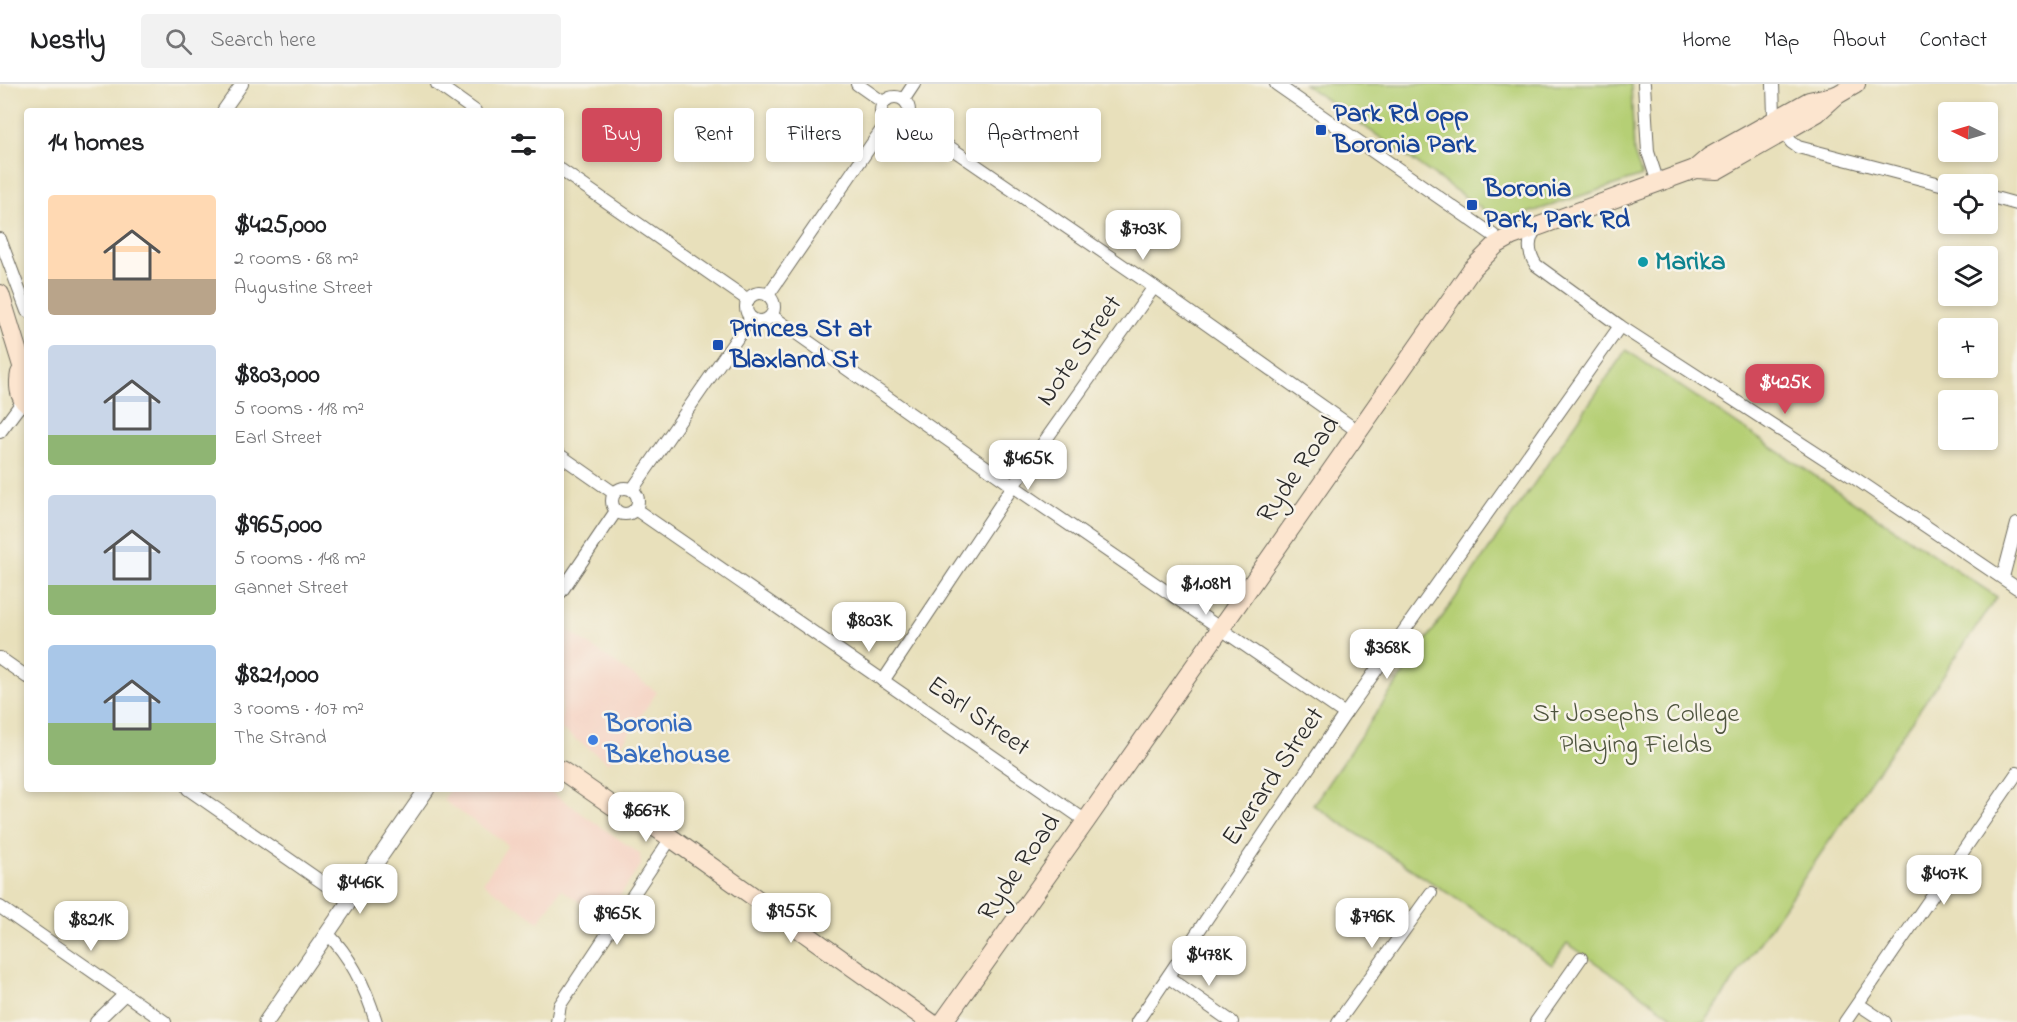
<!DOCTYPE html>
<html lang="en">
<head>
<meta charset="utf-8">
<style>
	:root { --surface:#fff; --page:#f2f2f2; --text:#202124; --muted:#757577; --line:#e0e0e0; --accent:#d1495b }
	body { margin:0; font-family:"Indie Flower",sans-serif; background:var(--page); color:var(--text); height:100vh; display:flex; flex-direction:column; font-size:22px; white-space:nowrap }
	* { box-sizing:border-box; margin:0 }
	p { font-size:20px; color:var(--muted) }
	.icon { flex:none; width:33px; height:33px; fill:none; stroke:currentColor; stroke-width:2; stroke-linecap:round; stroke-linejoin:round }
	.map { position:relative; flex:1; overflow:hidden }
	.sheet { position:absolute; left:24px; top:24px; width:540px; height:684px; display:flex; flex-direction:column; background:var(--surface); border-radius:6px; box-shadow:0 3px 9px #0003 }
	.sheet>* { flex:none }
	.top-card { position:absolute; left:582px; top:24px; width:570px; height:54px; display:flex; gap:12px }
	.needle { width:39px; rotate:275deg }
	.tools { position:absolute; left:1938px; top:18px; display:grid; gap:12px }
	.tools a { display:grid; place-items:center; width:60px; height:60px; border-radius:6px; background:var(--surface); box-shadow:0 3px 9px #0003; font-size:30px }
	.price { position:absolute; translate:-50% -51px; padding:0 14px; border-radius:12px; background:#fff; color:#222; font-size:20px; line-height:39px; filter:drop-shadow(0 2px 3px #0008) }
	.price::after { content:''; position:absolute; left:50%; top:36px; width:18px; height:14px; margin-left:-9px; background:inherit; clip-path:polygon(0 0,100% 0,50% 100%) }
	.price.current { background:var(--accent); color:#fff }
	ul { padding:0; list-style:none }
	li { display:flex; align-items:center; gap:18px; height:150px; padding:0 24px }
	li span { display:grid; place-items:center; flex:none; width:168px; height:120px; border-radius:6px; color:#555 }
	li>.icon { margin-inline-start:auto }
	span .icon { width:72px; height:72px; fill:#fffc; stroke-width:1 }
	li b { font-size:26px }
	h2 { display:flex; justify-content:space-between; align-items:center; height:72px; padding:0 24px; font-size:26px }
	.tag { padding:0 21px; border-radius:6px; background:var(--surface); box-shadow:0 3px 9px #0003; font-size:21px; line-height:54px }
	.tag.current { background:var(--accent); color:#fff }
	header { display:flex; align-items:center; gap:36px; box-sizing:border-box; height:84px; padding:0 30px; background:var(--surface); border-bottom:2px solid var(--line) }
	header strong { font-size:28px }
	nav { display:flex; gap:33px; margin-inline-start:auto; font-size:21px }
	.search { width:420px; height:54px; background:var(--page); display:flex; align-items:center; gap:15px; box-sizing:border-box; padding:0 21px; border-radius:6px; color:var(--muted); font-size:22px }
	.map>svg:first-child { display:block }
	.built { fill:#f5d2c2 }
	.green { fill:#b5cf75; stroke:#707d50; stroke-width:1.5 }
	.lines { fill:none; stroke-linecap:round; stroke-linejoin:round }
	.minor-casing { stroke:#6d6a5d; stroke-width:14 }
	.tertiary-casing { stroke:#6d6a5d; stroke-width:17 }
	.secondary-casing { stroke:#6d6a5d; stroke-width:20 }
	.minor { stroke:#fff; stroke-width:12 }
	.tertiary { stroke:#fff; stroke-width:15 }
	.secondary { stroke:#fce5cf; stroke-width:18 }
	.transit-dot { fill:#1a4fb4; stroke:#f7f3e8; stroke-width:2 }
	.culture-dot { fill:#0f9aa8; stroke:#f7f3e8; stroke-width:2 }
	.shop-dot { fill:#3f7fe0; stroke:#f7f3e8; stroke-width:2 }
	.labels { text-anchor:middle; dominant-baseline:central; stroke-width:5; stroke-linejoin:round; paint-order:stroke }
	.transit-label { font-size:27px; font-weight:bold; fill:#164399; stroke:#f7f3e8; text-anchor:start }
	.culture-label { font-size:27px; font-weight:bold; fill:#0d838f; stroke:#f7f3e8; text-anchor:start }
	.street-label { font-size:27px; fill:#2b2b2b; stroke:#f7f3e8 }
	.park-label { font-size:27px; fill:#4e543e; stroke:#f7f3e8 }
	.shop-label { font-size:27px; font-weight:bold; fill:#366cbe; stroke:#f7f3e8; text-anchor:start }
</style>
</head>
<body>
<header>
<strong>Nestly</strong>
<div class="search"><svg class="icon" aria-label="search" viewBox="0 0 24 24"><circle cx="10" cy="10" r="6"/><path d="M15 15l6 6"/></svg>Search here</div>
<nav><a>Home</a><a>Map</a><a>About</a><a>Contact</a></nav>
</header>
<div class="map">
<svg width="2017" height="938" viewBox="0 0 2017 938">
	<rect width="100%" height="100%" fill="#f7f3e8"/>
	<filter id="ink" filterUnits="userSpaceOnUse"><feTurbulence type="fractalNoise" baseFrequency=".0167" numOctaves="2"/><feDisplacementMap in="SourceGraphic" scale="12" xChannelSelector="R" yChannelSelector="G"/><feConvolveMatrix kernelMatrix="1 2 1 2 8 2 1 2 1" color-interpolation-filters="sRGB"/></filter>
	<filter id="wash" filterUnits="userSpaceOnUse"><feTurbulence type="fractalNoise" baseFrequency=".008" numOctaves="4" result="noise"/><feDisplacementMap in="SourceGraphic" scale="24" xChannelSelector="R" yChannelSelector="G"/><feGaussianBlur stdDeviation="1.35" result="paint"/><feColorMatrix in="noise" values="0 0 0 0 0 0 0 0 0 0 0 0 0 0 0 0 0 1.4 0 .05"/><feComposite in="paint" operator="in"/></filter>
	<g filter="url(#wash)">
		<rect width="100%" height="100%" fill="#e8e0bb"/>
		<g class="built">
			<polygon points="562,542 657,608 609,679 561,645"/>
			<polygon points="450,705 547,705 640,770 641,781 604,835 561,805 539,838 483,799 508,761 443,716"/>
		</g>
		<g class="green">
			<polygon points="1304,0 1631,0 1634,69 1642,92 1516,133 1485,127"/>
			<polygon points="1626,266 1997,513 1705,938 1681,938 1567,859 1552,881 1483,832 1313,721"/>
		</g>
	</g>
	<g filter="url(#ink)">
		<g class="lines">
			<defs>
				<g id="minor">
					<polyline points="437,0 475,27"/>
					<polyline points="857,0 884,19"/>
					<polyline points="1276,0 1493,151 1501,158"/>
					<polyline points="1644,0 1648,68 1658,99"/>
					<polyline points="1773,0 1774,32 1791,58 1798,63 1948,102"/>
					<circle cx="895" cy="27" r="14"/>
					<polyline points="904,15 914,0"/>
					<polyline points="223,27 242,0"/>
					<polyline points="907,34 1154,203 1359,348"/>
					<polyline points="561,86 748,216"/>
					<polyline points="1988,112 2017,120"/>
					<path d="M1537,143C1528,155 1527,167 1536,181L1620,242L1859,397L2017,504"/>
					<polyline points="0,155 27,227"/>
					<circle cx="760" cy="223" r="14"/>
					<polyline points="768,211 887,38"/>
					<polyline points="772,232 1013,402 1345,630"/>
					<polyline points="0,348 23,317"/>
					<polyline points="561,372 614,409"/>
					<circle cx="625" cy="417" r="13"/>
					<polyline points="632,406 751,234"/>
					<polyline points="635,425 1086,737"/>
					<polyline points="2003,493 2017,440"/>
					<polyline points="561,508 616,427"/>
					<polyline points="0,574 27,593"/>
					<polyline points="883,597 1013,402 1154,203"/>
					<polyline points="188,705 349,817"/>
					<polyline points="0,823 165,938"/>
					<path d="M327,849C352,874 366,904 376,938"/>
					<polyline points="1168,893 1232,938"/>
					<polyline points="1858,920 1885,938"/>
					<polyline points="96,938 125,910"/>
					<polyline points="557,938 560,921 671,754"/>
					<polyline points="1137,938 1345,630 1620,242"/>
					<polyline points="1338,938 1431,809"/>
					<polyline points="1536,938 1581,874"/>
					<polyline points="1845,938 2017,689"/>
				</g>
				<polyline id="tertiary" points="266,938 427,705"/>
				<g id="secondary">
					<polyline points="1695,85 1717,86 1817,29 1837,11 1856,0"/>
					<polyline points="0,210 23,285"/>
					<path d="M27,284L20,289C18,299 18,313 27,320"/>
					<polyline points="561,686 629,733 640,733 671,754 930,938"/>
					<polyline points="943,938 1086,737 1472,185 1496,161 1512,152 1695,85 1709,73 1809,17 1837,11"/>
				</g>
			</defs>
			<use href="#minor" class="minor-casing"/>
			<use href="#tertiary" class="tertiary-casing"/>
			<use href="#secondary" class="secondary-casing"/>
			<use href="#minor" class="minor"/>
			<use href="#tertiary" class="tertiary"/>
			<use href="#secondary" class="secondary"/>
		</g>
	</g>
	<g class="transit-dot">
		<rect x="1315" y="40" width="12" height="12" rx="3"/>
		<rect x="1466" y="115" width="12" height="12" rx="3"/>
		<rect x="712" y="255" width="12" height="12" rx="3"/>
	</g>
	<circle class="culture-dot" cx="1643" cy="178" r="6"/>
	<circle class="shop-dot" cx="593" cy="656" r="6"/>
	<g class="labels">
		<g class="transit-label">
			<text x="1333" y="30">Park Rd opp<tspan x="1333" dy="31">Boronia Park</tspan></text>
			<text x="1484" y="105">Boronia<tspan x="1484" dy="31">Park, Park Rd</tspan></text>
			<text x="730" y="245">Princes St at<tspan x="730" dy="31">Blaxland St</tspan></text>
		</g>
		<g class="culture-label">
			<text x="1655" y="178">Marika</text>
		</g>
		<g class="street-label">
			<text transform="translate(1080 267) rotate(-55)">Note Street</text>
			<text transform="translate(1299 386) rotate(-55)">Ryde Road</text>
			<text transform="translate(978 633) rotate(35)">Earl Street</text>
			<text transform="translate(1274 693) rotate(-56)">Everard Street</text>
			<text transform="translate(1020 784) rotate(-55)">Ryde Road</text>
		</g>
		<g class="park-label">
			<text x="1636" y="630">St Josephs College<tspan x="1636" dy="31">Playing Fields</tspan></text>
		</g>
		<g class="shop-label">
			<text x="605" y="640">Boronia<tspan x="605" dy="31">Bakehouse</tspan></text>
		</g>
	</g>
</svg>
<div class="tools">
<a><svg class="needle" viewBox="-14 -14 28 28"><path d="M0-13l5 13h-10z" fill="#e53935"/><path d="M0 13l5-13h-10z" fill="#757577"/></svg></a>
<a><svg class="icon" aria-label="locate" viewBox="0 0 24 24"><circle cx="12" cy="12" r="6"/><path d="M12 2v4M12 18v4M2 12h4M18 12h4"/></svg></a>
<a><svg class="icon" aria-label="layers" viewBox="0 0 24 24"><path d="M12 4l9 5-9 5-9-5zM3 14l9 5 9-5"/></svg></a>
<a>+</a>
<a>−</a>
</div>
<b class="price" style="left:1143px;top:177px">$703K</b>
<b class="price current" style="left:1785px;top:331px">$425K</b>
<b class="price" style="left:1028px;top:407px">$465K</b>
<b class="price" style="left:1206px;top:532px">$1.08M</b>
<b class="price" style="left:869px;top:569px">$803K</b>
<b class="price" style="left:1387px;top:596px">$368K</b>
<b class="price" style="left:646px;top:759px">$667K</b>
<b class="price" style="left:1944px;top:822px">$407K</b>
<b class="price" style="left:360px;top:831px">$446K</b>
<b class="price" style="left:791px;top:860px">$955K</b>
<b class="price" style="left:617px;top:862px">$965K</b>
<b class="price" style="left:1372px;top:865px">$796K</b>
<b class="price" style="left:91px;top:868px">$821K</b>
<b class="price" style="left:1209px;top:903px">$478K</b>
<div class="top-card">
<a class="tag current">Buy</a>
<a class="tag">Rent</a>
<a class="tag">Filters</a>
<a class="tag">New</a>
<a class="tag">Apartment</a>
</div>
<section class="sheet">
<h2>14 homes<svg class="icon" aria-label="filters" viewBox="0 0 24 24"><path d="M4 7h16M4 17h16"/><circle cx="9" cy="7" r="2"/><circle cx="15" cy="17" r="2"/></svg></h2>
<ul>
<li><span style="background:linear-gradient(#ffd9b3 70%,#b9a48a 0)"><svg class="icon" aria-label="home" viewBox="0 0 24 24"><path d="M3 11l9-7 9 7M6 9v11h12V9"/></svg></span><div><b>$425,000</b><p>2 rooms · 68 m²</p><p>Augustine Street</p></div></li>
<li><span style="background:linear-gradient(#c9d6e8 75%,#8fb573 0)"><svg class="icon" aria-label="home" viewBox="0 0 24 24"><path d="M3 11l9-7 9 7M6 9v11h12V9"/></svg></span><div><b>$803,000</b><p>5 rooms · 118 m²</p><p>Earl Street</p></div></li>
<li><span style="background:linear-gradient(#c9d6e8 75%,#8fb573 0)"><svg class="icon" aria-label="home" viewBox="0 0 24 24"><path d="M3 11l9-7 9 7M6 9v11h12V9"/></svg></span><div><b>$965,000</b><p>5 rooms · 148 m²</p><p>Gannet Street</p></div></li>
<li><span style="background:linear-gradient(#a9c7e8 65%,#8fb573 0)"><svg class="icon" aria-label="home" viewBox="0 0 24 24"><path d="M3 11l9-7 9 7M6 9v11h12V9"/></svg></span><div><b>$821,000</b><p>3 rooms · 107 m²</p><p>The Strand</p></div></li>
</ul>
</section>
</div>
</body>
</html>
